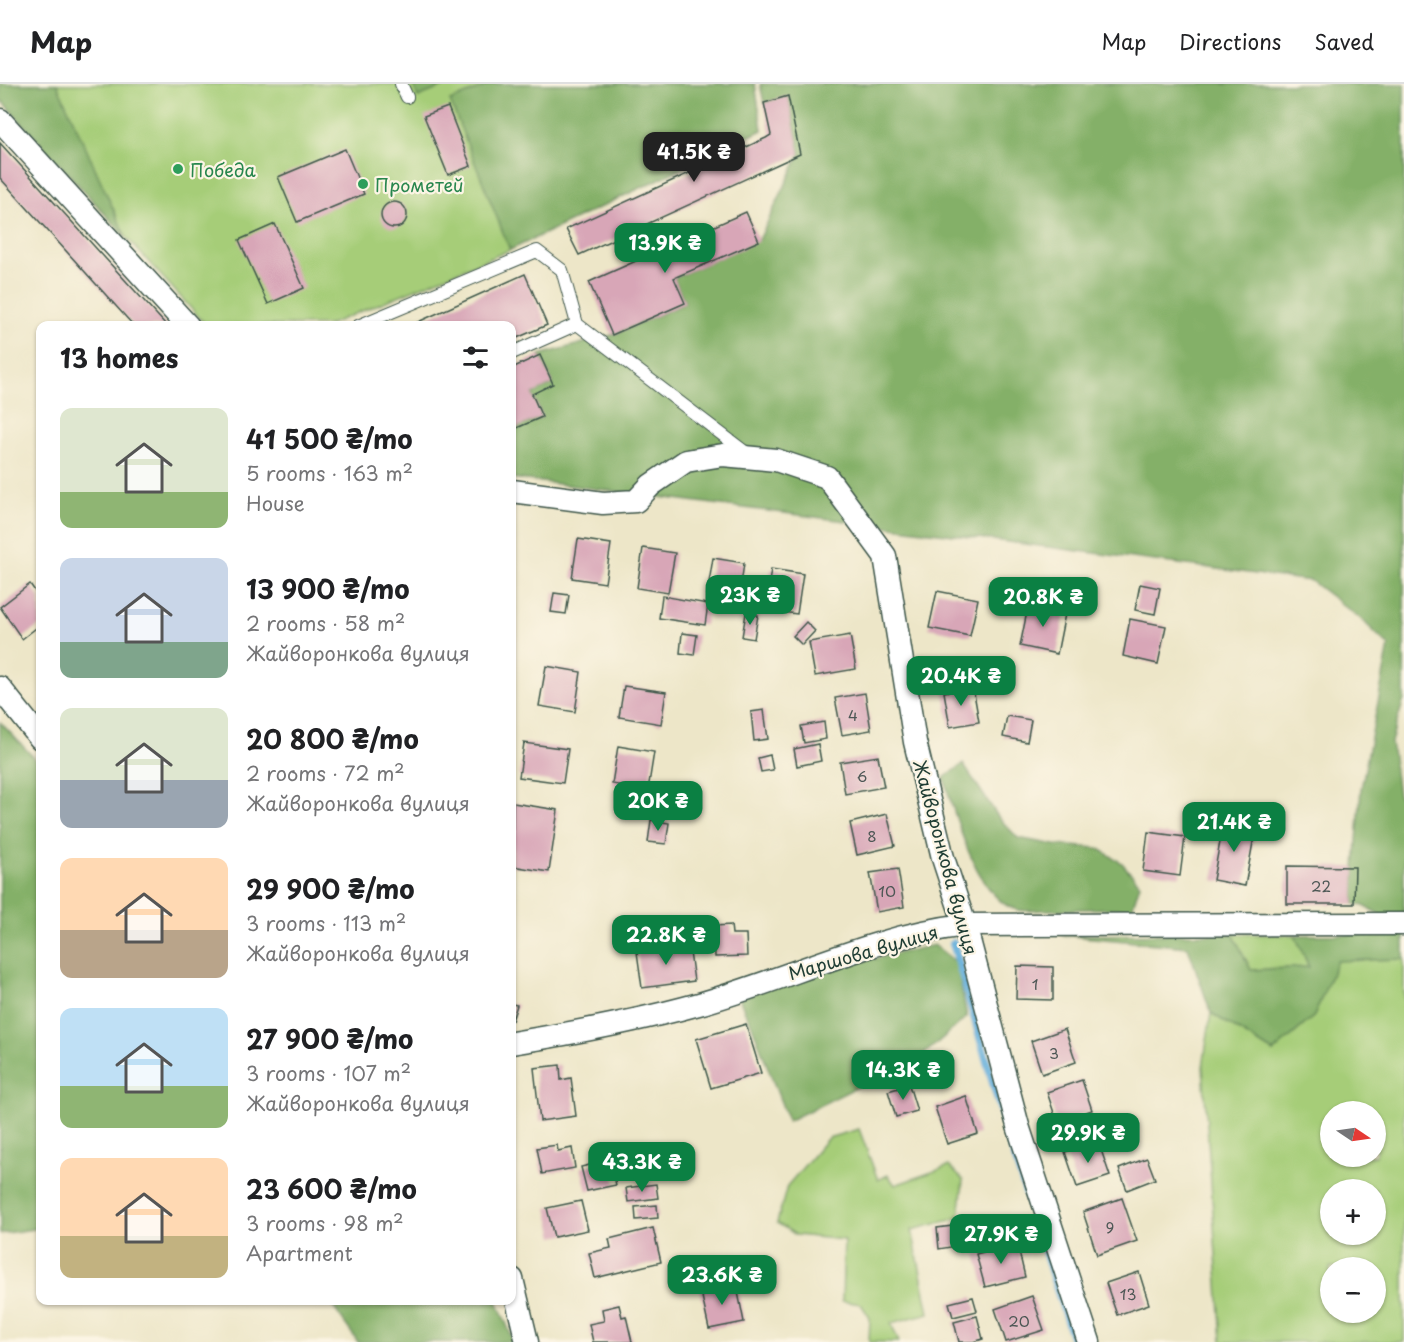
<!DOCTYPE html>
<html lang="en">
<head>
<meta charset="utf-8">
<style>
	:root { --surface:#fff; --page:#f6f6f6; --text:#202124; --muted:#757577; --line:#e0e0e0; --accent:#0b8043 }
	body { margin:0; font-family:"Playpen Sans",sans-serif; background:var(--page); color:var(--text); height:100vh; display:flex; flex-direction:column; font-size:22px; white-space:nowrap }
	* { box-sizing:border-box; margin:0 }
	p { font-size:20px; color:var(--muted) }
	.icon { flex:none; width:33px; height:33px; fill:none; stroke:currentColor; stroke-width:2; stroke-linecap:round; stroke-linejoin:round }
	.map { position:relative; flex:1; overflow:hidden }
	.details { position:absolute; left:36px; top:237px; width:480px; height:984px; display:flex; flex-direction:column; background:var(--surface); border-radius:12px; box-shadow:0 2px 4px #0004 }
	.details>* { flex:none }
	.needle { width:39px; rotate:103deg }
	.fabs { position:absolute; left:1320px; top:1017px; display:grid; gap:12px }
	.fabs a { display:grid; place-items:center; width:66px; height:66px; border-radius:50%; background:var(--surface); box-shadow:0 2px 4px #0004; font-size:30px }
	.price { position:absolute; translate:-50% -51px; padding:0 14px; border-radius:12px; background:var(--accent); color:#fff; font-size:20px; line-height:39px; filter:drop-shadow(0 2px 3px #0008) }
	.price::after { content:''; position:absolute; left:50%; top:36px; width:18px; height:14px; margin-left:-9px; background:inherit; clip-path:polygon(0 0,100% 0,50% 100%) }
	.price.active { background:#222; color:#fff }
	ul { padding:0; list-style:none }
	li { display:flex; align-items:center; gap:18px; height:150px; padding:0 24px }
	li span { display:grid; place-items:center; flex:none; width:168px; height:120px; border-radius:12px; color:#555 }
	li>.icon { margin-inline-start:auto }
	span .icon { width:72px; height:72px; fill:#fffc; stroke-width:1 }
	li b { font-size:26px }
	h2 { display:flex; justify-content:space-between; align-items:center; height:72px; padding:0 24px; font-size:26px }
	header { display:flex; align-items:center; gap:36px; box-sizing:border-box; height:84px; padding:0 30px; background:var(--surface); border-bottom:2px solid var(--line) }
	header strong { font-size:28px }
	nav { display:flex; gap:33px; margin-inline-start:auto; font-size:21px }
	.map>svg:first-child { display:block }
	.green { fill:#a6cd78; stroke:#628556; stroke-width:1.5; fill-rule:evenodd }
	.forest { fill:#84b068; stroke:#52764e; stroke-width:1.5 }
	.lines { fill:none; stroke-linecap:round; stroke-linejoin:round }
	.stream { stroke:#62aedb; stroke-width:8 }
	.building { fill:#d8a6b7 }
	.lane-casing { stroke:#3e564a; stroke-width:14 }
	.street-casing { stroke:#3e564a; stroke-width:25 }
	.lane { stroke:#fff; stroke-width:12 }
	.street { stroke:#fff; stroke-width:22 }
	.leisure-dot { fill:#2e9e5b; stroke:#fcf5e5; stroke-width:2 }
	.labels { text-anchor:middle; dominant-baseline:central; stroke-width:4.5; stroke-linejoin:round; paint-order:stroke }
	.number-label { font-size:15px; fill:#4d5755 }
	.leisure-label { font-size:18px; fill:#27864d; stroke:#fcf5e5; text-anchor:start }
	.street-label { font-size:18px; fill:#1f3d34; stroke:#fcf5e5 }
</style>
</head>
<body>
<header>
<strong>Map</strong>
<nav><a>Map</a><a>Directions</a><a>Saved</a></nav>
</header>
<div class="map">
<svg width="1404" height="1258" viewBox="0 0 1404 1258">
	<rect width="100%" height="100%" fill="#fcf5e5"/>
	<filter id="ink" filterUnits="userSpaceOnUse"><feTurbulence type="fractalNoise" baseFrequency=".0167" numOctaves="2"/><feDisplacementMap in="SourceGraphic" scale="12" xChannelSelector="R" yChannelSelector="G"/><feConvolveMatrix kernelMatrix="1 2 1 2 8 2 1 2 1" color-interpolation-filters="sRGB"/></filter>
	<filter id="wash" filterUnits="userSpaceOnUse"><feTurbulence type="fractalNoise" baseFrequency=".008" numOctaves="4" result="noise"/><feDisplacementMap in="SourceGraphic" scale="24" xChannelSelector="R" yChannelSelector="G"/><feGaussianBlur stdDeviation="1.35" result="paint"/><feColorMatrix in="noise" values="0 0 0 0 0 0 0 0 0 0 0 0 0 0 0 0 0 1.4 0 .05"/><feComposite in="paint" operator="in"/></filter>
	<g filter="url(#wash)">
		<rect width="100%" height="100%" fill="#ede6c8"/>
		<g class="green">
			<polygon points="0,0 755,0 762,46 510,166 328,241 207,242 0,15"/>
			<polygon points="1233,850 1295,851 1309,883 1251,886"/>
			<path d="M1404,875V1258H1222L1203,983L1211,929L1273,968L1314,932L1337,876ZM1330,1028H1376V1072H1330ZM1330,1106H1376V1150H1330ZM1330,1184H1376V1228H1330Z"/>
			<polygon points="859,1045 878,1096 888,1091 895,1101 949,1082 963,1096 959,1134 912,1146 929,1229 891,1239 899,1258 869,1258 870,1234 861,1220 842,1217 844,1156 796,1151 777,1139 787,1102 828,1054"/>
		</g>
		<g class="forest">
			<polygon points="0,0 57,0 126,153 0,15"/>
			<polygon points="413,0 450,0 418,13"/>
			<polygon points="491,0 755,0 762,46 510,166 450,17"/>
			<polygon points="760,0 1404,0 1404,615 1391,658 1398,710 1404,719 1404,832 1381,831 1364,822 1354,820 1355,783 1361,705 1389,562 1361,535 1311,497 512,394 512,346 542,333 532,310 553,300 540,271 612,251 685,219 674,194 759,156 800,70 788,13 764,19"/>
			<polygon points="0,638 40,680 40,1144 0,1150"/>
			<path d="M963,680L999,734L1018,754L1055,761L1098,764L1122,779L1140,800L1132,825C1103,823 1075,826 1045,826C1037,826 1026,828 1018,826C978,818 954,729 944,694Z"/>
			<polygon points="1233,850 1251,886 1309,883 1295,851 1404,850 1404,875 1337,877 1314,932 1273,968 1211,929 1188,863 1061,851"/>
			<polygon points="934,861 957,879 967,933 924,970 788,1037 751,939 745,928 739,914 808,890"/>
			<polygon points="329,1217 497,1217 514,1258 358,1258"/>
		</g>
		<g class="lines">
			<polyline class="stream" points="953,859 1010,1058 1074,1258"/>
		</g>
		<g id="blocks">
			<g class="building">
				<polygon points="788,12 800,70 579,171 566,145 766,54 771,51 764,19"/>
				<polygon points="448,23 471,82 448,91 424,32"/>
				<polygon points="0,59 167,242 134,242 0,94"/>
				<polygon points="345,65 364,110 297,138 278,93"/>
				<circle cx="394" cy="131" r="13"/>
				<polygon points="746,128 759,157 674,194 685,219 612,251 589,198"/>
				<polygon points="275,140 304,204 268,220 239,156"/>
				<polygon points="525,190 547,241 512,256 512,242 409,242"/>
				<polygon points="540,271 553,300 532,310 542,333 512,346 512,284"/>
				<polygon points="578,455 611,460 605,499 572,494"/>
				<polygon points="643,464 675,469 668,509 637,504"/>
				<polygon points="713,474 744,479 738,522 706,517"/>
				<polygon points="771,485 803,490 797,530 765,526"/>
				<polygon points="30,500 40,514 40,541 22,555 0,523"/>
				<polygon points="1140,500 1160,504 1155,530 1135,526"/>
				<polygon points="937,507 978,515 970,552 929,544"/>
				<polygon points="554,509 569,511 566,530 551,528"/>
				<polygon points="662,512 708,520 705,541 659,534"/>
				<polygon points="1029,518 1066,525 1057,570 1020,562"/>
				<polygon points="746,529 758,531 754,555 742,553"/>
				<polygon points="1130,535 1166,542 1158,580 1123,572"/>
				<polygon points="806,538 815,547 802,561 793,552"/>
				<polygon points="682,549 697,551 694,571 680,569"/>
				<polygon points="850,551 856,585 815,592 809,558"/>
				<polygon points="546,582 581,588 575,628 539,622"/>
				<polygon points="624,602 666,608 661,640 619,633"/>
				<polygon points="973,603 979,638 950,643 944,608"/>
				<polygon points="865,609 871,646 842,651 835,614"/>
				<polygon points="764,626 768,655 754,657 751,628"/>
				<polygon points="1007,632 1031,636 1027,658 1003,653"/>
				<polygon points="824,638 826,655 804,659 801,642"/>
				<polygon points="524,659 568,665 563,699 519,693"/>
				<polygon points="818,660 821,677 797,682 794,665"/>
				<polygon points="618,662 654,668 648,706 612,700"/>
				<polygon points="770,671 773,686 761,688 758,674"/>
				<polygon points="878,672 884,703 845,710 840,678"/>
				<polygon points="513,719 558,726 549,788 512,782"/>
				<polygon points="887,730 895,762 857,771 850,739"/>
				<polygon points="651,736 669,739 666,760 648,758"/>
				<polygon points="1224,736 1256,742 1245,802 1213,796"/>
				<polygon points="1148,748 1185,753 1180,792 1143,787"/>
				<polygon points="1287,782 1355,783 1354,820 1287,820"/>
				<polygon points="898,785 904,823 877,828 870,789"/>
				<polygon points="731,841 732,850 746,850 747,872 715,873 714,842"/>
				<polygon points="689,861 694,897 642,904 637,868"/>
				<polygon points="1017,882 1053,883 1053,916 1016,915"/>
				<polygon points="512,920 517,921 512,937"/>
				<polygon points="746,940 761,989 711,1004 696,955"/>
				<polygon points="1065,945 1076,978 1042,990 1031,957"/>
				<polygon points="560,981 561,996 571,994 576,1032 540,1037 534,984"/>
				<polygon points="1082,996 1092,1026 1057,1038 1047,1008"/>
				<polygon points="909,1001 917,1027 896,1033 888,1007"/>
				<polygon points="966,1012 978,1050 947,1060 935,1023"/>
				<polygon points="1098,1057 1110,1092 1077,1103 1065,1068"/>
				<polygon points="557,1061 558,1067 572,1064 575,1084 542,1090 537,1064"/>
				<polygon points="1147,1074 1155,1095 1127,1106 1119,1085"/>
				<polygon points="610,1076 616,1101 587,1107 581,1083"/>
				<polygon points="656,1100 658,1114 628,1118 626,1104"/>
				<polygon points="1122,1114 1137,1157 1097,1171 1083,1128"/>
				<polygon points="581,1117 588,1146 554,1153 547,1124"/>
				<polygon points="657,1121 658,1134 636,1136 635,1123"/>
				<polygon points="960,1141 963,1161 939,1165 937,1144"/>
				<polygon points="653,1144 661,1178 595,1194 589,1169 611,1164 609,1155"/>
				<polygon points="1017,1159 1025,1193 985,1203 976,1170"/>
				<polygon points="1139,1188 1149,1220 1117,1231 1106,1199"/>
				<polygon points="723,1199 724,1205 737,1203 744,1238 709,1245 700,1203"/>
				<polygon points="1032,1212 1044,1246 1006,1258 995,1225"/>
				<polygon points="973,1213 977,1227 953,1233 949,1219"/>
				<polygon points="619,1221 622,1233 626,1232 632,1258 593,1258 589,1240 604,1237 602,1225"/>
				<polygon points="977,1232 983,1255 973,1258 959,1258 954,1238"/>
			</g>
		</g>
	</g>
	<g filter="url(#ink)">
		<use href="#blocks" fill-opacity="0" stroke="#3e564a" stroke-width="1.5"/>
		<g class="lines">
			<defs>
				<g id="lane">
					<polyline points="401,0 407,13"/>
					<polyline points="358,242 537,167 562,186 577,240 749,371"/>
					<polyline points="512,269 577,240"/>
				</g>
				<g id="street">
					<polyline points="0,36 188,242"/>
					<polyline points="512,407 603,419 636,417 651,401 686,377 723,371 776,376 827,393 885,472 915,658 943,774 965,841 1018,1042 1089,1258"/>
					<polyline points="0,604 40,654"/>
					<path d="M512,959C574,949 638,937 699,920C788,895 873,852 965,841L1404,840"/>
					<polyline points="512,1195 527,1258"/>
				</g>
			</defs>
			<use href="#lane" class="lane-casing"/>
			<use href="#street" class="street-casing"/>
			<use href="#lane" class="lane"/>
			<use href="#street" class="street"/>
		</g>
	</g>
	<g class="leisure-dot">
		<circle cx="178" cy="85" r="6"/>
		<circle cx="363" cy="100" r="6"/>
	</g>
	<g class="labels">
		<g class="number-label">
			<text x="853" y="630">4</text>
			<text x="862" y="691">6</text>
			<text x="872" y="751">8</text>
			<text x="1321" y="801">22</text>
			<text x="887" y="806">10</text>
			<text x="1035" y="899">1</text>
			<text x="1054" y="968">3</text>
			<text x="1110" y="1142">9</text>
			<text x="1128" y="1209">13</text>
			<text x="1019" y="1236">20</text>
		</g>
		<g class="leisure-label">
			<text x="190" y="85">Победа</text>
			<text x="375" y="100">Прометей</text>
		</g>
		<g class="street-label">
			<text transform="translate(946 773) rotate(75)">Жайворонкова вулиця</text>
			<text transform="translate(863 868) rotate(-16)">Маршова вулиця</text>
		</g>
	</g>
</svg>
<div class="fabs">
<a><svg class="needle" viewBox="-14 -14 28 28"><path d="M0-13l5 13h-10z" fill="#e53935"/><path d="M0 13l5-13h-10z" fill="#757577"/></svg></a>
<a>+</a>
<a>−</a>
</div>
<b class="price active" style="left:694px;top:99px">41.5K ₴</b>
<b class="price" style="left:665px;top:190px">13.9K ₴</b>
<b class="price" style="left:750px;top:542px">23K ₴</b>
<b class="price" style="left:1043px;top:544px">20.8K ₴</b>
<b class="price" style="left:961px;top:623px">20.4K ₴</b>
<b class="price" style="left:658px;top:748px">20K ₴</b>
<b class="price" style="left:1234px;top:769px">21.4K ₴</b>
<b class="price" style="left:666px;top:882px">22.8K ₴</b>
<b class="price" style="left:903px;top:1017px">14.3K ₴</b>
<b class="price" style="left:1088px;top:1080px">29.9K ₴</b>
<b class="price" style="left:642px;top:1109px">43.3K ₴</b>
<b class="price" style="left:1001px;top:1181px">27.9K ₴</b>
<b class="price" style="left:722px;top:1222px">23.6K ₴</b>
<section class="details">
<h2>13 homes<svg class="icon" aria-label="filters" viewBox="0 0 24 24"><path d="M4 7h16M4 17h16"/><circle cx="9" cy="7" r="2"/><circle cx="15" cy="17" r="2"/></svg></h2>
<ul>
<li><span style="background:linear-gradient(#dfe7d0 70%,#8fb573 0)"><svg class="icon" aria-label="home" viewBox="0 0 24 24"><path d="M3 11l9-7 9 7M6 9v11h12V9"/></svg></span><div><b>41 500 ₴/mo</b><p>5 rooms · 163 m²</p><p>House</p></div></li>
<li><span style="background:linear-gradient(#c9d6e8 70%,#7fa58c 0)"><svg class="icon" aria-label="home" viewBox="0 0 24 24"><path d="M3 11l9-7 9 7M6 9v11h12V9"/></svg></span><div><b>13 900 ₴/mo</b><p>2 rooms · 58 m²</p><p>Жайворонкова вулиця</p></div></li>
<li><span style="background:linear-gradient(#dfe7d0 60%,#9aa5b1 0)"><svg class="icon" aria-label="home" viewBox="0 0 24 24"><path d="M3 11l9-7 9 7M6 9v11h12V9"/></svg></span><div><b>20 800 ₴/mo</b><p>2 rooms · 72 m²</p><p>Жайворонкова вулиця</p></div></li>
<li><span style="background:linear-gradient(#ffd9b3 60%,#b9a48a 0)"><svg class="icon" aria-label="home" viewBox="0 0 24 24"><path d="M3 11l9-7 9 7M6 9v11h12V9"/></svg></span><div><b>29 900 ₴/mo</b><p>3 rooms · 113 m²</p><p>Жайворонкова вулиця</p></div></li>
<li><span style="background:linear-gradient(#bfe0f5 65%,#8fb573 0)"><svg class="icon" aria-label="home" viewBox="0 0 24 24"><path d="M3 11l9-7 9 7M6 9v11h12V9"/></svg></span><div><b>27 900 ₴/mo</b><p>3 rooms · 107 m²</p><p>Жайворонкова вулиця</p></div></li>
<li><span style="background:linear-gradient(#ffd9b3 65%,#c2b280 0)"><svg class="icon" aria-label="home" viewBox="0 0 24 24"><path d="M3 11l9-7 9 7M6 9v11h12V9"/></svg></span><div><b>23 600 ₴/mo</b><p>3 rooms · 98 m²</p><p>Apartment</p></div></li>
</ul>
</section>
</div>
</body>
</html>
